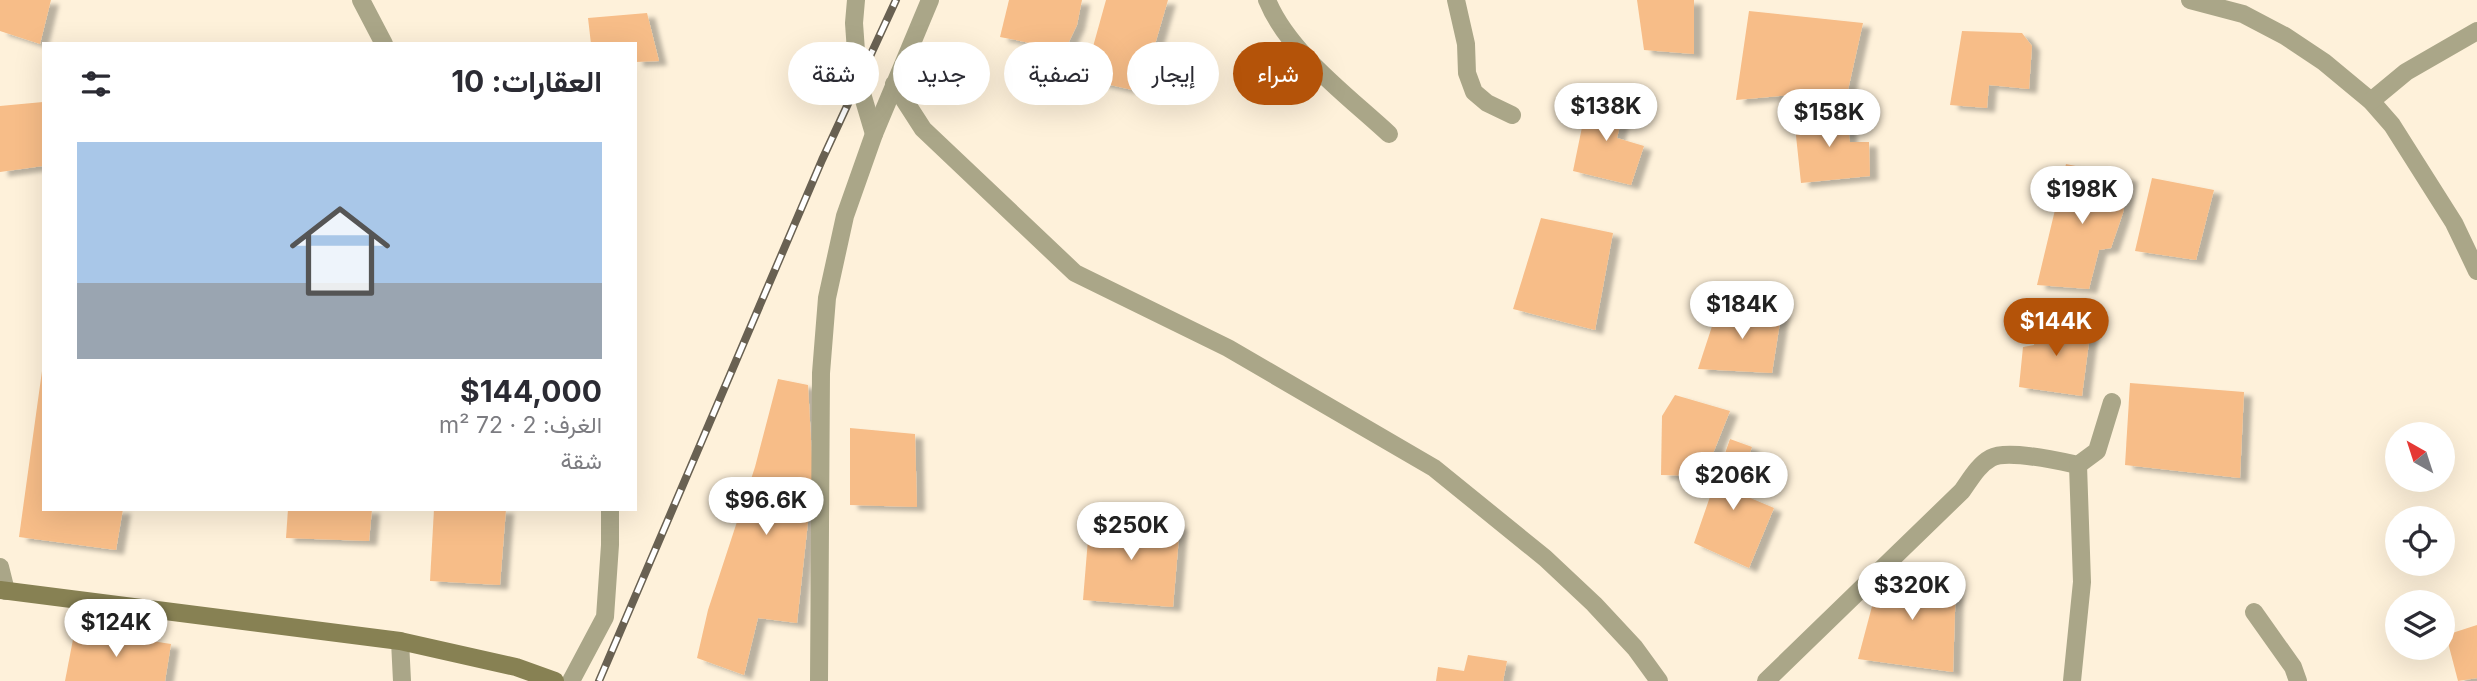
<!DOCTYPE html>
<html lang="ar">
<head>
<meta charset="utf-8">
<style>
	:root { --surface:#fff; --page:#f2f2f3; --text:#2b2b33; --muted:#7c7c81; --line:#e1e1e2; --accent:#b45309 }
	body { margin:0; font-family:Inter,Vazirmatn,sans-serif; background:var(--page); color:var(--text); direction:rtl; height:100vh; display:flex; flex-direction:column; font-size:26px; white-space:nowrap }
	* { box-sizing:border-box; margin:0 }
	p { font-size:23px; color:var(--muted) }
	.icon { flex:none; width:38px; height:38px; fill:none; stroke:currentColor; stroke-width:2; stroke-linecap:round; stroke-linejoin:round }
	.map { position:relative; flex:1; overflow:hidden; direction:ltr }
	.side { position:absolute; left:42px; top:42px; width:595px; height:469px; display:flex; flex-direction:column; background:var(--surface); border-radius:0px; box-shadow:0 7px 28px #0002; direction:rtl }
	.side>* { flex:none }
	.hud { position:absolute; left:658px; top:42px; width:665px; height:63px; direction:rtl; display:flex; gap:14px }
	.needle { width:46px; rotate:321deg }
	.controls { position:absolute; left:2385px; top:422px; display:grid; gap:14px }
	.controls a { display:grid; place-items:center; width:70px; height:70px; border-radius:50%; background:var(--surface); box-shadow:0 7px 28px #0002; font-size:35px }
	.price { position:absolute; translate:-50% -60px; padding:0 16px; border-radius:24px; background:#fff; color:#222; font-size:23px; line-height:46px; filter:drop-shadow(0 2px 4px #0008) }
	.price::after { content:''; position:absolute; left:50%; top:42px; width:21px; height:16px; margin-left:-10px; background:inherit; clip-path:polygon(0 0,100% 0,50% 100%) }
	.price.active { background:var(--accent); color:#fff }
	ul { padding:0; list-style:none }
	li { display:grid; align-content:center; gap:14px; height:371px; padding:0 35px }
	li+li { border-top:2px solid var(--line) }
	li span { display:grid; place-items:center; height:217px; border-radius:0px; color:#555 }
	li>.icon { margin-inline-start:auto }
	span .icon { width:126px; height:126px; fill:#fffc; stroke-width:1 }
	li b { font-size:30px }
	h2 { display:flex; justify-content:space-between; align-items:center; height:84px; padding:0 35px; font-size:30px }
	.chip { padding:0 24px; border-radius:32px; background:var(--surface); box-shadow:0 7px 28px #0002; font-size:24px; line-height:63px }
	.chip.active { background:var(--accent); color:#fff }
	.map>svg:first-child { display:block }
	.building { fill:#f7bd88; filter:url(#shadow) }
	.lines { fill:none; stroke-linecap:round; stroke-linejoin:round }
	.minor { stroke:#aaa688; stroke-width:18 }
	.tertiary { stroke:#aaa688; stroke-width:18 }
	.secondary { stroke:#878153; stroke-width:18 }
	.rail-casing { stroke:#696152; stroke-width:8 }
	.rail { stroke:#fff; stroke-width:5; stroke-dasharray:16; stroke-linecap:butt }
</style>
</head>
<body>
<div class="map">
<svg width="2477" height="681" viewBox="0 0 2477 681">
	<defs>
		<filter id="shadow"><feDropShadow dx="8" dy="4.5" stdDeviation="2" flood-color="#0004"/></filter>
	</defs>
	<rect width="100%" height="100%" fill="#fef1da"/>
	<g class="building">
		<polygon points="0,0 51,0 40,44 0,31"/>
		<polygon points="1009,0 1082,0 1077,25 1065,50 1000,37"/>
		<polygon points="1106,0 1168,0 1141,92 1084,79"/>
		<polygon points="1637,0 1694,0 1694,54 1644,50"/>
		<polygon points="1749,11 1863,23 1846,99 1807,105 1802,94 1736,100"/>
		<polygon points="647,13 659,61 635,62 635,44 591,44 588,18"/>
		<polygon points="1962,31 2022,33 2032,46 2029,89 1989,85 1987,108 1950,105"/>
		<polygon points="1589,93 1626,101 1617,138 1644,146 1631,185 1573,171"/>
		<polygon points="43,102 43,166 0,172 0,106"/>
		<polygon points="1846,113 1850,142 1869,142 1870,176 1801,183 1794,117"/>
		<polygon points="2066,164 2130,177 2123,213 2111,248 2099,250 2089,289 2037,285"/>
		<polygon points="2152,178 2214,190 2196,260 2135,251"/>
		<polygon points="1541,218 1613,233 1595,330 1513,309"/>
		<polygon points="1718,308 1782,310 1772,373 1698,369"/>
		<polygon points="2038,317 2091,327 2082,396 2019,387 2023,347 2034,345"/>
		<polygon points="42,371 44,509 123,509 116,550 19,537"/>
		<polygon points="778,379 808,385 813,476 797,623 758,618 744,675 697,658 708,610 755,467"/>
		<polygon points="2130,383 2244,392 2240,478 2125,465"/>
		<polygon points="1675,395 1730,411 1704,476 1661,475 1662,416"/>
		<polygon points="850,428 915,434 917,507 850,505"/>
		<polygon points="1730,439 1752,447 1736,492 1774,508 1749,568 1694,543"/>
		<polygon points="288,509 372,509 369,541 286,538"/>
		<polygon points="434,509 506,509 500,585 430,581"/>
		<polygon points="1090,515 1180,525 1173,607 1083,600"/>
		<polygon points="1891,567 1956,582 1953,672 1858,659 1879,580"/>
		<polygon points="2477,625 2477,678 2458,681 2446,635"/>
		<polygon points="75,629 171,644 165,681 65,681"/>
		<polygon points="1468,655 1507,661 1503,681 1436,681 1438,667 1464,671"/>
	</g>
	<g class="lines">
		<g class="minor">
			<polyline points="361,0 384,44"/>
			<path d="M1267,0C1288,52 1348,96 1389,134"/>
			<polyline points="1456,0 1466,44 1467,73 1474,92 1487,103 1512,115"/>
			<polyline points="2190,0 2243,14 2285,36 2324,62 2371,101 2392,125 2454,223 2477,271"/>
			<polyline points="2371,101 2406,72 2477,31"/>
			<polyline points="0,567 6,591"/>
			<polyline points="2254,612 2293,667 2298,681"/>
			<polyline points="400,641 402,681"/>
			<polyline points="571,681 605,617 610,545 610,509"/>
			<path d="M1766,681L1962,491C1970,480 1978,465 1991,458C2007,449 2059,461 2078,465L2097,451L2112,402"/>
			<polyline points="2072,681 2082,582 2078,465"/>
		</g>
		<g class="tertiary">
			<polyline points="856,0 854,23 858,80 874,134"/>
			<polyline points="894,84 923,129 1075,273 1228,348 1434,468 1545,558 1594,604 1635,648 1659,681"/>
			<polyline points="819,681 821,373 827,298 845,216 874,134 930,0"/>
		</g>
		<polyline class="secondary" points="0,590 400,641 516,667 555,681"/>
		<defs>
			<polyline id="rail" points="599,681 822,160 896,0"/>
		</defs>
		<use href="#rail" class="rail-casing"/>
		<use href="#rail" class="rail"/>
	</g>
</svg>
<div class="controls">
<a><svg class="needle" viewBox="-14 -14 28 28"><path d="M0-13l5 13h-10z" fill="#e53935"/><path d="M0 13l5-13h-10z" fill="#7c7c81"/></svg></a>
<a><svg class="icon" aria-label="locate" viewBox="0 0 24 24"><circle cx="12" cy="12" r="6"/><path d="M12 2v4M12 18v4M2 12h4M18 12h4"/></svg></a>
<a><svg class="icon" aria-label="layers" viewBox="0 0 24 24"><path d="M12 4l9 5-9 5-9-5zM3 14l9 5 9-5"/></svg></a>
</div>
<b class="price" style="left:1606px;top:143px">$138K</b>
<b class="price" style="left:1829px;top:149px">$158K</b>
<b class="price" style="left:2082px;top:226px">$198K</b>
<b class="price" style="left:1742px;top:341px">$184K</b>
<b class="price active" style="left:2056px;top:358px">$144K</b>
<b class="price" style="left:1733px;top:512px">$206K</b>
<b class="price" style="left:766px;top:537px">$96.6K</b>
<b class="price" style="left:1131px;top:562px">$250K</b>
<b class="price" style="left:1912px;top:622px">$320K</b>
<b class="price" style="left:116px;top:659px">$124K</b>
<div class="hud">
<a class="chip active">شراء</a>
<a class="chip">إيجار</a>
<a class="chip">تصفية</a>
<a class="chip">جديد</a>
<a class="chip">شقة</a>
</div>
<section class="side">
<h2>العقارات: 10<svg class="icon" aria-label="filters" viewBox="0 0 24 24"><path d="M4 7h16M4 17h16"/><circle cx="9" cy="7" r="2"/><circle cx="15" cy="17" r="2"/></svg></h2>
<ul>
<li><span style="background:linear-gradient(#a9c7e8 65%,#9aa5b1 0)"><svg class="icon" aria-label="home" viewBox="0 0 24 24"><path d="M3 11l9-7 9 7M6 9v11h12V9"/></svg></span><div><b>$144,000</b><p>الغرف: 2 · 72 m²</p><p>شقة</p></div></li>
</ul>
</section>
</div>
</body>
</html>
